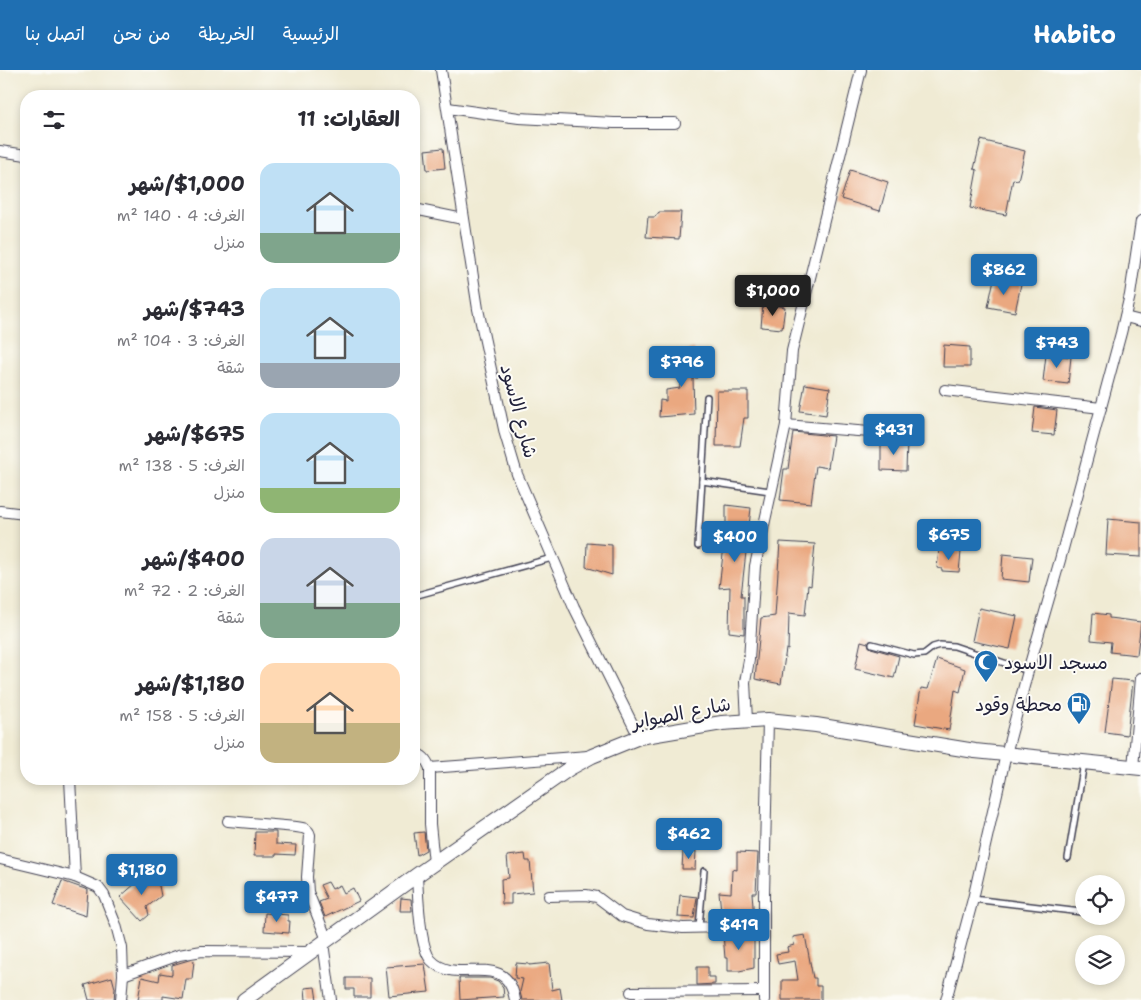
<!DOCTYPE html>
<html lang="ar">
<head>
<meta charset="utf-8">
<style>
	:root { --surface:#fff; --page:#f2f2f3; --text:#2b2b33; --muted:#7c7c81; --accent:#1f6fb2 }
	body { margin:0; font-family:"Shantell Sans","Playpen Sans Arabic",sans-serif; background:var(--page); color:var(--text); direction:rtl; height:100vh; display:flex; flex-direction:column; font-size:19px; white-space:nowrap }
	* { box-sizing:border-box; margin:0 }
	p { font-size:16px; color:var(--muted) }
	.icon { flex:none; width:28px; height:28px; fill:none; stroke:currentColor; stroke-width:2; stroke-linecap:round; stroke-linejoin:round }
	.map { position:relative; flex:1; overflow:hidden; direction:ltr }
	.details { position:absolute; left:20px; top:20px; width:400px; height:695px; display:flex; flex-direction:column; background:var(--surface); border-radius:20px; box-shadow:0 2px 8px #0003; direction:rtl }
	.details>* { flex:none }
	.tools { position:absolute; left:1075px; top:805px; display:grid; gap:10px }
	.tools a { display:grid; place-items:center; width:50px; height:50px; border-radius:50%; background:var(--surface); box-shadow:0 2px 8px #0003; font-size:25px }
	.price { position:absolute; translate:-50% -42px; padding:0 11px; border-radius:5px; background:var(--accent); color:#fff; font-size:16px; line-height:32px; filter:drop-shadow(0 1px 2px #0008) }
	.price::after { content:''; position:absolute; left:50%; top:30px; width:15px; height:11px; margin-left:-8px; background:inherit; clip-path:polygon(0 0,100% 0,50% 100%) }
	.price.active { background:#222; color:#fff }
	ul { padding:0; list-style:none }
	li { display:flex; align-items:center; gap:15px; height:125px; padding:0 20px }
	li span { display:grid; place-items:center; flex:none; width:140px; height:100px; border-radius:15px; color:#555 }
	li>.icon { margin-inline-start:auto }
	span .icon { width:60px; height:60px; fill:#fffc; stroke-width:1 }
	li b { font-size:21px }
	h2 { display:flex; justify-content:space-between; align-items:center; height:60px; padding:0 20px; font-size:21px }
	header { display:flex; align-items:center; gap:30px; box-sizing:border-box; height:70px; padding:0 25px; background:var(--accent); color:#fff }
	header strong { font-size:24px }
	nav { display:flex; gap:28px; margin-inline-start:auto; font-size:18px }
	.map>svg:first-child { display:block }
	.building { fill:#eaa880 }
	.lines { fill:none; stroke-linecap:round; stroke-linejoin:round }
	.service-casing { stroke:#414052; stroke-width:8 }
	.minor-casing { stroke:#414052; stroke-width:12 }
	.tertiary-casing { stroke:#414052; stroke-width:16 }
	.service { stroke:#fff; stroke-width:5 }
	.minor { stroke:#fff; stroke-width:10 }
	.tertiary { stroke:#fff; stroke-width:14 }
	.labels { text-anchor:middle; dominant-baseline:central; stroke-width:4; stroke-linejoin:round; paint-order:stroke }
	.street-label { font-size:19px; fill:#22223b; stroke:#fdfcf7 }
	.poi-label { font-size:19px; fill:#22223b; stroke:#fdfcf7; text-anchor:start }
</style>
</head>
<body>
<header>
<strong>Habito</strong>
<nav><a>الرئيسية</a><a>الخريطة</a><a>من نحن</a><a>اتصل بنا</a></nav>
</header>
<div class="map">
<svg width="1141" height="930" viewBox="0 0 1141 930">
	<rect width="100%" height="100%" fill="#fdfcf7"/>
	<filter id="ink" filterUnits="userSpaceOnUse"><feTurbulence type="fractalNoise" baseFrequency=".02" numOctaves="2"/><feDisplacementMap in="SourceGraphic" scale="10" xChannelSelector="R" yChannelSelector="G"/><feConvolveMatrix kernelMatrix="1 2 1 2 8 2 1 2 1" color-interpolation-filters="sRGB"/></filter>
	<filter id="wash" filterUnits="userSpaceOnUse"><feTurbulence type="fractalNoise" baseFrequency=".0096" numOctaves="4" result="noise"/><feDisplacementMap in="SourceGraphic" scale="20" xChannelSelector="R" yChannelSelector="G"/><feGaussianBlur stdDeviation="1.12" result="paint"/><feColorMatrix in="noise" values="0 0 0 0 0 0 0 0 0 0 0 0 0 0 0 0 0 1.4 0 .05"/><feComposite in="paint" operator="in"/></filter>
	<g filter="url(#wash)">
		<rect width="100%" height="100%" fill="#f0ebd4"/>
		<g id="blocks">
			<g class="building">
				<polygon points="981,70 1025,81 1018,110 1013,109 1006,145 970,138 977,100 974,99"/>
				<polygon points="443,78 445,98 427,100 425,80"/>
				<polygon points="850,100 888,112 880,141 841,129"/>
				<polygon points="659,142 681,142 679,169 646,167 648,147 655,147"/>
				<polygon points="994,209 1021,214 1015,242 988,237"/>
				<polygon points="763,234 785,237 782,259 761,257"/>
				<polygon points="944,275 970,277 970,297 943,297"/>
				<polygon points="694,278 698,308 693,308 694,344 659,347 660,330 666,331 666,320 680,318 677,284"/>
				<polygon points="1046,285 1071,287 1068,314 1043,311"/>
				<polygon points="805,314 830,318 826,345 800,341"/>
				<polygon points="717,321 748,321 748,348 744,348 740,376 716,376"/>
				<polygon points="1035,337 1057,340 1054,365 1032,363"/>
				<polygon points="793,362 833,366 828,398 816,396 811,433 780,430 784,399 788,399"/>
				<polygon points="881,370 907,372 906,401 881,400"/>
				<polygon points="726,435 751,438 741,526 744,526 744,564 729,562 730,517 719,518 726,459"/>
				<polygon points="1108,449 1141,452 1141,487 1106,485"/>
				<polygon points="780,472 815,474 811,516 808,515 805,545 789,543 788,580 786,579 781,614 755,609 761,548 775,546"/>
				<polygon points="587,473 612,475 612,505 586,497"/>
				<polygon points="939,480 961,482 959,502 942,501 942,499 937,498"/>
				<polygon points="1003,484 1032,487 1029,512 1001,509"/>
				<polygon points="979,538 1017,546 1010,579 972,571"/>
				<polygon points="1093,543 1109,545 1109,548 1141,552 1137,585 1110,582 1111,572 1091,570"/>
				<polygon points="861,571 868,573 871,578 899,586 894,608 855,599"/>
				<polygon points="937,589 965,599 960,622 955,620 949,660 915,654 921,618 928,619"/>
				<polygon points="1112,609 1133,611 1127,665 1105,662"/>
				<polygon points="255,762 276,762 276,774 296,775 295,785 276,784 276,786 254,786"/>
				<polygon points="424,762 426,780 417,785 414,763"/>
				<polygon points="683,781 696,781 695,799 682,799"/>
				<polygon points="737,782 758,783 756,823 752,823 754,849 722,850 719,822 731,823 732,799 737,800"/>
				<polygon points="525,784 526,791 530,791 533,822 511,824 511,834 502,834 501,809 509,808 507,786"/>
				<polygon points="144,806 158,811 161,826 147,837 149,845 142,851 120,827"/>
				<polygon points="62,811 88,820 86,846 53,835"/>
				<polygon points="328,812 332,819 340,815 344,823 353,818 359,831 325,847 319,832 327,829 320,815"/>
				<polygon points="680,825 697,827 694,848 678,847"/>
				<polygon points="401,828 411,829 412,841 400,841"/>
				<polygon points="265,843 288,845 288,851 290,851 289,863 264,861"/>
				<polygon points="754,863 754,898 739,901 728,901 728,888 725,888 723,864"/>
				<polygon points="805,865 813,908 816,908 816,916 821,916 821,930 782,930 782,910 798,910 795,891 778,894 776,884 788,882 787,877 794,875 793,867"/>
				<polygon points="189,890 194,891 192,909 186,909 183,929 163,926 163,930 138,930 142,907 159,911 160,903 172,905 172,895"/>
				<polygon points="516,893 529,894 529,895 549,893 552,920 560,918 562,930 522,930 520,922 523,909 515,908"/>
				<polygon points="425,894 429,922 389,926 386,897"/>
				<polygon points="697,897 708,897 708,907 715,907 715,914 697,915"/>
				<polygon points="112,907 115,918 114,930 89,930 85,915"/>
				<polygon points="346,908 370,908 370,927 354,927 354,919 346,919"/>
				<polygon points="459,908 490,908 498,911 503,917 504,927 460,930"/>
				<polygon points="315,917 317,930 306,930 305,918"/>
			</g>
		</g>
	</g>
	<g filter="url(#ink)">
		<use href="#blocks" fill-opacity="0" stroke="#414052" stroke-width="1"/>
		<g class="lines">
			<defs>
				<g id="service">
					<polyline points="702,411 770,421"/>
					<polyline points="698,476 707,327"/>
					<polyline points="414,526 552,488"/>
					<polyline points="872,574 914,585 924,584 933,577 940,575 954,576 1028,601"/>
					<polyline points="1068,788 1084,693"/>
					<polyline points="973,829 1081,842"/>
					<polyline points="699,857 704,801"/>
				</g>
				<g id="minor">
					<polyline points="441,0 478,239 505,364 517,404 574,537 639,667"/>
					<polyline points="448,38 519,48 614,53 675,53"/>
					<polyline points="0,81 26,85"/>
					<polyline points="414,139 463,149"/>
					<polyline points="1125,247 1141,251"/>
					<polyline points="945,320 1101,338"/>
					<polyline points="786,355 917,366"/>
					<polyline points="0,441 25,444"/>
					<polyline points="747,650 745,612 749,590 755,496 786,355 792,281 861,0"/>
					<path d="M414,683C423,685 426,689 430,698V754L434,793"/>
					<polyline points="1133,697 1141,608"/>
					<polyline points="430,698 588,686"/>
					<polyline points="70,709 75,807"/>
					<path d="M228,751L296,757C303,758 308,758 310,765L307,807L308,822L327,870"/>
					<polyline points="0,789 75,807 98,817 104,825 116,855 122,878 123,905 121,930"/>
					<path d="M417,805C418,824 419,877 431,890C457,918 506,877 515,930"/>
					<polyline points="549,826 586,825 597,827 622,846 648,854 683,858 764,856"/>
					<polyline points="323,873 331,930"/>
					<polyline points="123,905 179,885 202,881 310,882"/>
					<polyline points="631,922 764,921"/>
					<polyline points="764,930 764,826 768,650"/>
					<polyline points="946,930 973,829 1006,684 1028,601 1060,490 1121,263 1130,225 1141,151"/>
				</g>
				<polyline id="tertiary" points="244,930 417,805 570,698 592,686 639,667 722,653 768,650 816,655 975,681 1141,698"/>
			</defs>
			<use href="#service" class="service-casing"/>
			<use href="#minor" class="minor-casing"/>
			<use href="#tertiary" class="tertiary-casing"/>
			<use href="#service" class="service"/>
			<use href="#minor" class="minor"/>
			<use href="#tertiary" class="tertiary"/>
		</g>
	</g>
	<defs>
		<symbol id="mosque-pin" viewBox="-11 -11 22 30"><path d="M0 17L-7.5 6A9.5 9.5 0 1 1 7.5 6Z" fill="#1f6fb2" stroke="#fdfcf7"/><path d="M3.5-4.9A6 6 0 1 0 3.5 4.9A5 5 0 1 1 3.5-4.9Z" fill="#fff"/></symbol>
		<symbol id="fuel-pin" viewBox="-11 -11 22 30"><path d="M0 17L-7.5 6A9.5 9.5 0 1 1 7.5 6Z" fill="#1f6fb2" stroke="#fdfcf7"/><path d="M-5.5-6h7V0h2V4h1.3V-2.5L3-4.5l.8-.8L6-3V5H2.5V1h-1V6h-7ZM-4.2-4.7v3.2H.2V-4.7Z" fill="#fff"/></symbol>
	</defs>
	<g fill-rule="evenodd">
		<use href="#mosque-pin" x="972" y="578" width="28" height="38"/>
		<use href="#fuel-pin" x="1065" y="620" width="28" height="38"/>
	</g>
	<g class="labels">
		<g class="street-label">
			<text transform="translate(519 341) rotate(75)">شارع الاسود</text>
			<text transform="translate(681 643) rotate(-11)">شارع الصوابر</text>
		</g>
		<g class="poi-label">
			<text x="1004" y="592">مسجد الاسود</text>
			<text x="1062" y="634" text-anchor="end">محطة وقود</text>
		</g>
	</g>
</svg>
<div class="tools">
<a><svg class="icon" aria-label="locate" viewBox="0 0 24 24"><circle cx="12" cy="12" r="6"/><path d="M12 2v4M12 18v4M2 12h4M18 12h4"/></svg></a>
<a><svg class="icon" aria-label="layers" viewBox="0 0 24 24"><path d="M12 4l9 5-9 5-9-5zM3 14l9 5 9-5"/></svg></a>
</div>
<b class="price" style="left:1004px;top:226px">$862</b>
<b class="price active" style="left:773px;top:247px">$1,000</b>
<b class="price" style="left:1057px;top:299px">$743</b>
<b class="price" style="left:682px;top:318px">$796</b>
<b class="price" style="left:894px;top:386px">$431</b>
<b class="price" style="left:949px;top:491px">$675</b>
<b class="price" style="left:735px;top:493px">$400</b>
<b class="price" style="left:689px;top:790px">$462</b>
<b class="price" style="left:142px;top:826px">$1,180</b>
<b class="price" style="left:277px;top:853px">$477</b>
<b class="price" style="left:739px;top:881px">$419</b>
<section class="details">
<h2>العقارات: 11<svg class="icon" aria-label="filters" viewBox="0 0 24 24"><path d="M4 7h16M4 17h16"/><circle cx="9" cy="7" r="2"/><circle cx="15" cy="17" r="2"/></svg></h2>
<ul>
<li><span style="background:linear-gradient(#bfe0f5 70%,#7fa58c 0)"><svg class="icon" aria-label="home" viewBox="0 0 24 24"><path d="M3 11l9-7 9 7M6 9v11h12V9"/></svg></span><div><b>$1,000/شهر</b><p>الغرف: 4 · 140 m²</p><p>منزل</p></div></li>
<li><span style="background:linear-gradient(#bfe0f5 75%,#9aa5b1 0)"><svg class="icon" aria-label="home" viewBox="0 0 24 24"><path d="M3 11l9-7 9 7M6 9v11h12V9"/></svg></span><div><b>$743/شهر</b><p>الغرف: 3 · 104 m²</p><p>شقة</p></div></li>
<li><span style="background:linear-gradient(#bfe0f5 75%,#8fb573 0)"><svg class="icon" aria-label="home" viewBox="0 0 24 24"><path d="M3 11l9-7 9 7M6 9v11h12V9"/></svg></span><div><b>$675/شهر</b><p>الغرف: 5 · 138 m²</p><p>منزل</p></div></li>
<li><span style="background:linear-gradient(#c9d6e8 65%,#7fa58c 0)"><svg class="icon" aria-label="home" viewBox="0 0 24 24"><path d="M3 11l9-7 9 7M6 9v11h12V9"/></svg></span><div><b>$400/شهر</b><p>الغرف: 2 · 72 m²</p><p>شقة</p></div></li>
<li><span style="background:linear-gradient(#ffd9b3 60%,#c2b280 0)"><svg class="icon" aria-label="home" viewBox="0 0 24 24"><path d="M3 11l9-7 9 7M6 9v11h12V9"/></svg></span><div><b>$1,180/شهر</b><p>الغرف: 5 · 158 m²</p><p>منزل</p></div></li>
</ul>
</section>
</div>
</body>
</html>
